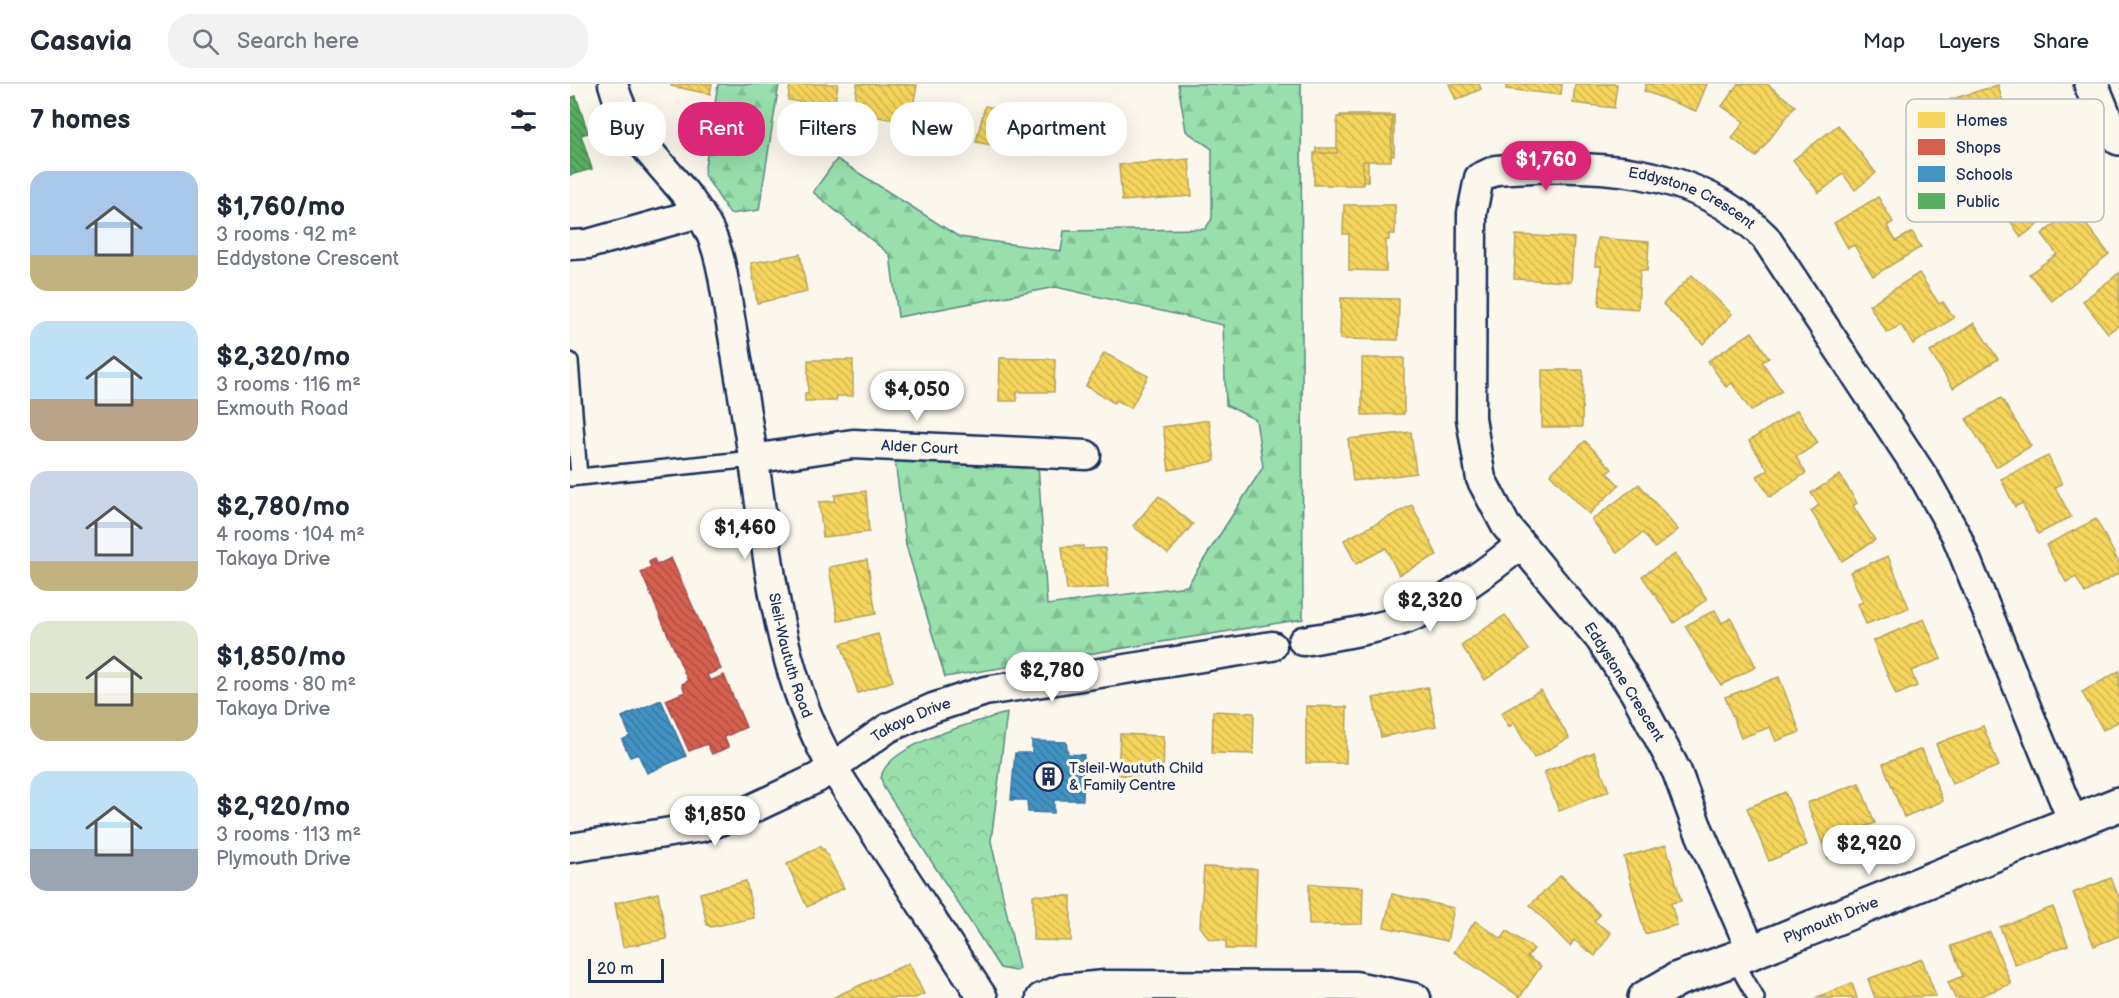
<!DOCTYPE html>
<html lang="en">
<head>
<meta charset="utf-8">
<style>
	:root { --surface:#fff; --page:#f2f2f3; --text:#1f2937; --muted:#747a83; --line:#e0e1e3; --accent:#db2777 }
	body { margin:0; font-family:"Balsamiq Sans",sans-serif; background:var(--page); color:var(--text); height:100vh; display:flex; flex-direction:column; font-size:22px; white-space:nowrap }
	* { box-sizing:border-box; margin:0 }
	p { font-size:20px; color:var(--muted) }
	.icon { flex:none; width:33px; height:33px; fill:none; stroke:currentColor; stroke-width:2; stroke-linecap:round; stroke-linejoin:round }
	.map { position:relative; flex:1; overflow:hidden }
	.sheet { display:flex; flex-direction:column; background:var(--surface); width:570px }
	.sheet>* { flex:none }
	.banner { position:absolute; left:18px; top:18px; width:570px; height:54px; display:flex; gap:12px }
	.scale { position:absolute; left:18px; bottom:15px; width:76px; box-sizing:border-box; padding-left:6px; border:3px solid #1b2f5e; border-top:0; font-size:16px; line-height:21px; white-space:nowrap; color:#1b2f5e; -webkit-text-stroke:4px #fbf7ec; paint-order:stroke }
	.price { position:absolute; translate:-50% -51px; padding:0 14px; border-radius:21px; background:#fff; color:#222; font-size:20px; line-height:39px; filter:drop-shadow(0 2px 3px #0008) }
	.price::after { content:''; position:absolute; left:50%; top:36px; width:18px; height:14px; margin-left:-9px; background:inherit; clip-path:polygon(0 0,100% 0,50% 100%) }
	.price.active { background:var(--accent); color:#fff }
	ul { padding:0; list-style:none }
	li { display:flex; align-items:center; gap:18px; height:150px; padding:0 30px }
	li span { display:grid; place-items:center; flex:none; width:168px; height:120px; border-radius:18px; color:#555 }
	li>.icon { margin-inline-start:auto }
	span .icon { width:72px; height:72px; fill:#fffc; stroke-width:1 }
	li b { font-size:26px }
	h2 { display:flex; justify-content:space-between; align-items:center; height:72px; padding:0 30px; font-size:26px }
	.tag { padding:0 21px; border-radius:24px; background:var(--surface); box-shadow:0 6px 24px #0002; font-size:21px; line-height:54px }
	.tag.active { background:var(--accent); color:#fff }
	header { display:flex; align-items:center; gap:36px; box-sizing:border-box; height:84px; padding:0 30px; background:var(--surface); border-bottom:2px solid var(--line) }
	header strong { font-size:28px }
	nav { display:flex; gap:33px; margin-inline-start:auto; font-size:21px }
	.search { width:420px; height:54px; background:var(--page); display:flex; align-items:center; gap:15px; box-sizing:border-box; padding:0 21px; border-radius:24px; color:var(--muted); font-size:22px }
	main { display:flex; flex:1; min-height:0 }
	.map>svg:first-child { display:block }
	.forest { fill:url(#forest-firs); stroke:#5a8785; stroke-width:1.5 }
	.park { fill:url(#park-crowns); stroke:#5a8785; stroke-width:1.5 }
	.homes { fill:url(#homes-back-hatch); stroke:#b4a35d; stroke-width:1.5 }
	.shops { fill:url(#shops-back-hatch); stroke:#9e5152; stroke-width:1.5 }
	.schools { fill:url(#schools-back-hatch); stroke:#3775a5; stroke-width:1.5 }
	.public { fill:url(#public-back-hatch); stroke:#478860; stroke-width:1.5 }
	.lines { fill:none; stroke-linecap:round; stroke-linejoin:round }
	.lane-casing { stroke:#1b2f5e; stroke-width:20 }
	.street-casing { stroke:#1b2f5e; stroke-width:33 }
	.secondary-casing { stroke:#1b2f5e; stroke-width:38 }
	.lane { stroke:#fbf7ec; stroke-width:15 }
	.street { stroke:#fbf7ec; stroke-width:28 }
	.secondary { stroke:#fbf7ec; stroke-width:33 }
	.labels { text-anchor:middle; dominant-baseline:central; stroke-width:6; stroke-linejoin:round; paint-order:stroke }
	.street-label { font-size:15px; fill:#1b2f5e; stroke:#fbf7ec }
	.poi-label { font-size:15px; fill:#1b2f5e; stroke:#fbf7ec; text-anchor:start }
	.key { fill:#fbf7ec; stroke:#b8bbc1; stroke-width:1.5 }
	.key-label { font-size:16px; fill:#1b2f5e }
</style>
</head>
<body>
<header>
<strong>Casavia</strong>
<div class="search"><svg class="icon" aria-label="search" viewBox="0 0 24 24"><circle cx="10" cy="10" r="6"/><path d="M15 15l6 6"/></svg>Search here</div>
<nav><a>Map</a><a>Layers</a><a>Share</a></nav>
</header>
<main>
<section class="sheet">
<h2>7 homes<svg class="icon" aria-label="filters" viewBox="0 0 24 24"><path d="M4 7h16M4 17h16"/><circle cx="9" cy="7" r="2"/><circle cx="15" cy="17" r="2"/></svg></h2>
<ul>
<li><span style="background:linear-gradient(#a9c7e8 70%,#c2b280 0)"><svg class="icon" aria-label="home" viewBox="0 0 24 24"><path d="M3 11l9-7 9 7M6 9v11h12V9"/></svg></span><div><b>$1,760/mo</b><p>3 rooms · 92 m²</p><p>Eddystone Crescent</p></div></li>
<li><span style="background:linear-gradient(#bfe0f5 65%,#b9a48a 0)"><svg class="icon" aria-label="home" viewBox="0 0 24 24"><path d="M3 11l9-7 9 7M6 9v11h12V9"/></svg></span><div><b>$2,320/mo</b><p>3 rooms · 116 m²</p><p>Exmouth Road</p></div></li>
<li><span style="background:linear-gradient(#c9d6e8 75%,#c2b280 0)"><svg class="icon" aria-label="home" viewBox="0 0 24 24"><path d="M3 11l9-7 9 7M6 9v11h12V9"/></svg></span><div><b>$2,780/mo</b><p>4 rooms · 104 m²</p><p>Takaya Drive</p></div></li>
<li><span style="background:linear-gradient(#dfe7d0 60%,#c2b280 0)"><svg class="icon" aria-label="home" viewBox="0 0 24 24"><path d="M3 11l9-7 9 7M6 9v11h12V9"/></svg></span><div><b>$1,850/mo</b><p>2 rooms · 80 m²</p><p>Takaya Drive</p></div></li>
<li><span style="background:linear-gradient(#bfe0f5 65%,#9aa5b1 0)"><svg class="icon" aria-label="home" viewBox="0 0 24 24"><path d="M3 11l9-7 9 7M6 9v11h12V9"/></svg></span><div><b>$2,920/mo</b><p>3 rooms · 113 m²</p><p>Plymouth Drive</p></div></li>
</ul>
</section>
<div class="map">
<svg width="1549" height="914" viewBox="0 0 1549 914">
	<defs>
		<pattern id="forest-firs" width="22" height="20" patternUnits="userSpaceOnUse" patternTransform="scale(1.5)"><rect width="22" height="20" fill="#98dfac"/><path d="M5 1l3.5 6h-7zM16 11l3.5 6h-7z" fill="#82c096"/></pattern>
		<pattern id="park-crowns" width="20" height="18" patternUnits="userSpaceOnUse" patternTransform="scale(1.5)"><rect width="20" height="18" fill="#98dfac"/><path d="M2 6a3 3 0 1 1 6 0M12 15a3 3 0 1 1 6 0" fill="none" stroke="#82c096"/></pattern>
		<pattern id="homes-back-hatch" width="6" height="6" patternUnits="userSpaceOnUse" patternTransform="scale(1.5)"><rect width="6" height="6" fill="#f6d55c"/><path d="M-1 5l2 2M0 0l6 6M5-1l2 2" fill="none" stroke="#d2b752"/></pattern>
		<pattern id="shops-back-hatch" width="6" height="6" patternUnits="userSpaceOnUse" patternTransform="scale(1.5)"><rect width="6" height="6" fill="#d6604d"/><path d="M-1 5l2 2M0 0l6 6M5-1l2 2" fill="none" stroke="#ad5043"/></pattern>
		<pattern id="schools-back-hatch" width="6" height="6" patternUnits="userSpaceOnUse" patternTransform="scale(1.5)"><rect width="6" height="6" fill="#4393c3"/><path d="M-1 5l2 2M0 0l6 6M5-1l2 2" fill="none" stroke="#3778a2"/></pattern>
		<pattern id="public-back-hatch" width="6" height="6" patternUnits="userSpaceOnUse" patternTransform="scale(1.5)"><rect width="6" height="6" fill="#5aae61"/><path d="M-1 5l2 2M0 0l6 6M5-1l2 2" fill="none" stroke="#4a8e53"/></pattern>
	</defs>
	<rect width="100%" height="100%" fill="#fbf7ec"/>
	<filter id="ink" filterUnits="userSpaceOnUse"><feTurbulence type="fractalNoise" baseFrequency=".0167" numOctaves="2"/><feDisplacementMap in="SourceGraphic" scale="12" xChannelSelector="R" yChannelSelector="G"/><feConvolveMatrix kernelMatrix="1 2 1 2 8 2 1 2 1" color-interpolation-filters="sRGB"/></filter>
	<g filter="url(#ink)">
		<g class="forest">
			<polygon points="148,0 209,0 189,126 160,130 134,90"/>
			<polygon points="608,0 731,0 733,535 375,593 336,461 324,369 468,379 477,521 617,502 693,383 686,336 656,321 653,241 486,203 328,233 320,171 243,108 267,75 389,153 491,167 494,147 635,145 642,135 642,65 616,47"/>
		</g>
		<path class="park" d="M437,629L421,757L449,885L445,887L430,884L314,704L311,694C315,661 409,637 437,629Z"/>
		<g class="homes">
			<polygon points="102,0 142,0 140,10 101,2"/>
			<polygon points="220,0 268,0 264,24 218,16"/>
			<polygon points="287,0 347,1 340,39 291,30 293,17 285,16"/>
			<polygon points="879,0 909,0 911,5 886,16"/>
			<polygon points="937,0 992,0 991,11 936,5"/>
			<polygon points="1005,0 1047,0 1044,24 1003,19"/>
			<polygon points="1076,0 1137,0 1126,27 1074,7"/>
			<polygon points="1168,0 1197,0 1225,22 1186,73 1162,54 1174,38 1152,22"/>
			<polygon points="1428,1 1440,44 1416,51 1420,65 1394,73 1379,16"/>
			<polygon points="415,22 479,36 472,71 406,58"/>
			<polygon points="770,31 824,31 824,71 798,71 798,97 747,97 746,64 771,64"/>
			<polygon points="767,33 822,33 821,77 793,77 793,101 744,101 744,69 767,69"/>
			<polygon points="1268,41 1306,89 1285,106 1273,90 1249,109 1223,76"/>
			<polygon points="1466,73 1489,107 1464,125 1473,137 1451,153 1419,106"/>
			<polygon points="619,75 622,112 552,117 549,81"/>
			<polygon points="1308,113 1323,138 1317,142 1326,157 1342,148 1351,163 1303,192 1284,161 1278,164 1264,139"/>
			<polygon points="774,121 825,121 825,150 819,150 819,156 816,156 816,187 779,186 779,150 773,150"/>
			<polygon points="1504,125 1539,170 1482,217 1459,190 1487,170 1472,150"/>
			<polygon points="946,151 1004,154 1001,198 944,195"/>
			<polygon points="1027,154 1079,158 1077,187 1070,186 1068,225 1029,222 1031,182 1025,182"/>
			<polygon points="230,170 237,208 187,219 181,179"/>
			<polygon points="1349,189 1369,220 1373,218 1384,234 1343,260 1331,241 1317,249 1299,221"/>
			<polygon points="1549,189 1549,241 1538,249 1513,217"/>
			<polygon points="1122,191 1162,230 1133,260 1093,220"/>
			<polygon points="771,214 829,215 828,256 770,255"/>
			<polygon points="1404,239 1428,275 1383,304 1360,268"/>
			<polygon points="1182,248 1199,274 1192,278 1212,307 1181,327 1162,299 1156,303 1138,277"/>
			<polygon points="534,269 578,292 561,324 546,316 544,319 516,302"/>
			<polygon points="430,274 485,275 484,308 447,308 447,317 429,317"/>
			<polygon points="792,274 834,274 834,330 792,331"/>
			<polygon points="238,276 283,276 283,312 267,312 266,317 235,317 235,309 238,309"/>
			<polygon points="972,286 1013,286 1012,343 972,343"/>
			<polygon points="1431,314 1461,362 1426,383 1396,335"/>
			<polygon points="1227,326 1248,359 1226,373 1236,389 1200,413 1187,392 1198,386 1179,357"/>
			<polygon points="639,336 645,377 599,386 593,343"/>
			<polygon points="841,348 846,389 783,397 778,355"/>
			<polygon points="1015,357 1042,385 1037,389 1049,401 1019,430 980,390"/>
			<polygon points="1478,372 1492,400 1485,403 1501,433 1468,450 1452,419 1445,423 1431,395"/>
			<polygon points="1270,391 1287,419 1283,422 1305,456 1272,477 1241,427 1249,421 1241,409"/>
			<polygon points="1069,400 1108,446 1085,464 1073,449 1047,469 1022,436"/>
			<polygon points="296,407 299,448 253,453 249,418 265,417 265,411"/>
			<polygon points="589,412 623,440 598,470 563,442"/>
			<polygon points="842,421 867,471 829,491 816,464 786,480 774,456"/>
			<polygon points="1526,435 1549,479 1549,489 1515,509 1506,493 1496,498 1476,461"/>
			<polygon points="513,462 513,465 535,464 538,503 497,506 492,463"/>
			<polygon points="1105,470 1137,515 1104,539 1072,492"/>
			<polygon points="1318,472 1339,524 1296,540 1288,520 1293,518 1280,488"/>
			<polygon points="297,476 306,530 268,537 259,483"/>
			<polygon points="1145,526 1152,539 1161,534 1186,583 1151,601 1115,542"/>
			<polygon points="935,531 959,566 915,596 891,561"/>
			<polygon points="1354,535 1371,575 1341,587 1347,602 1326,611 1303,557"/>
			<polygon points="308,550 323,597 288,609 271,560"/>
			<polygon points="1549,587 1549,637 1533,646 1512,608"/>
			<polygon points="1209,593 1230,648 1206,657 1200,643 1171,654 1155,613"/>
			<polygon points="858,603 866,642 811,653 803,614"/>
			<polygon points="971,606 999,654 964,674 944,639 939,643 931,629"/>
			<polygon points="736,622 777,623 776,679 736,679"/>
			<polygon points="643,627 684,629 683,670 642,669"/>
			<polygon points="1413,642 1429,682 1382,700 1366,660"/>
			<polygon points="550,650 594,652 593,693 548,691"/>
			<polygon points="1352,665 1373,717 1334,733 1313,680"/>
			<polygon points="1024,668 1039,707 989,727 974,688"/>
			<polygon points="1289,699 1305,739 1276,750 1282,765 1258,774 1237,719"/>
			<polygon points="1215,708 1237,761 1199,777 1177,724"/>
			<polygon points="1096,761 1111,817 1101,819 1107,841 1075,850 1054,773"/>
			<polygon points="250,762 252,766 254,765 274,804 237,823 217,780"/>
			<polygon points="634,783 687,785 684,865 656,865 656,857 639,855 630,842"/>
			<polygon points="991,791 1030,831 1024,837 1041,849 1025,872 1004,856 1000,862 960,821"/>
			<polygon points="1541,794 1549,814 1549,852 1524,862 1503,809"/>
			<polygon points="176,797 184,834 141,843 137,841 130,809"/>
			<polygon points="739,800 793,803 792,840 739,841"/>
			<polygon points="88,809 97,855 53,863 45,819"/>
			<polygon points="822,810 884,824 877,857 814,843"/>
			<polygon points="463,811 501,812 501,857 463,856"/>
			<polygon points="1483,823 1498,861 1445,881 1430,843"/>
			<polygon points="905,837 932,855 937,847 964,865 957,873 971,882 950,913 884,868"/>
			<polygon points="1420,848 1441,900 1405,914 1385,914 1378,898 1393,892 1381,862"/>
			<polygon points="1352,875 1366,912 1305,914 1298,895"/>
			<polygon points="339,879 354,910 345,914 262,914"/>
			<polygon points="1282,899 1287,914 1245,914"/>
		</g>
		<polygon class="shops" points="101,474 151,585 137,591 140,597 154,591 176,643 154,653 159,663 142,670 137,660 119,667 96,616 115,608 112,600 118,597 71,488 81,483 79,478 84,475 87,481"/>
		<g class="schools">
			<polygon points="91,616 116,672 77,689 68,670 60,673 52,656 60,652 52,633"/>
			<polygon points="462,657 496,658 498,670 514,671 513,716 484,716 484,729 458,728 457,716 441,716 445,669 462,669"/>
		</g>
		<polygon class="public" points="6,12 18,49 11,51 22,85 0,91 0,14"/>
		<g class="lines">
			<defs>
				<g id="lane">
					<polyline points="0,277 9,393"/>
					<polyline points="0,394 183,375"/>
					<polyline points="1164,875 1186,914"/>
				</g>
				<g id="street">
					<path id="s1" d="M43,0C61,67 110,89 139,146C148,164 152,184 155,204C166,269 177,333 187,398C201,496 212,597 263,684L413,914"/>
					<polyline points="0,161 18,160 129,129"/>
					<path id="s2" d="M183,375L283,360L516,371"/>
					<path d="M733,557C768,551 805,546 838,534C869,523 925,482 951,460"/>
					<path id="s3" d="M0,764L132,743L171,730L247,694L318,644L363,624L415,607L702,562"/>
					<path id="s4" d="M1182,868L1126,740L1107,688L1065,609L1030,555L936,442L911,395L901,334L902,129L909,94L926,86C1021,79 1124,81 1195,153L1356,397L1386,451L1503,738"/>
					<polyline points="471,914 493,905 535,901 785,902 846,914"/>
				</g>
				<g id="secondary">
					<polyline points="1521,0 1536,37 1549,54"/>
					<path id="s5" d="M1075,914L1108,895L1164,875L1549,720"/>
				</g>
			</defs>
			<use href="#lane" class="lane-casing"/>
			<use href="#street" class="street-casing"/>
			<use href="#secondary" class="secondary-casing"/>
			<use href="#lane" class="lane"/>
			<use href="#street" class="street"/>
			<use href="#secondary" class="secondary"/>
		</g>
	</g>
	<defs>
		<symbol id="building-ring" viewBox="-11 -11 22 22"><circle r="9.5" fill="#fbf7ec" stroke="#1b2f5e" stroke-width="1.5"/><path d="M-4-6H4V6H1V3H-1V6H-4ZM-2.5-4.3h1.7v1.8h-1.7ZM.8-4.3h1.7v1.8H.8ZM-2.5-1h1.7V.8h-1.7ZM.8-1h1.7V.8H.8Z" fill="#1b2f5e"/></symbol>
	</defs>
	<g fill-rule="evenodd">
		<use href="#building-ring" x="462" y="676" width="33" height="33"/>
	</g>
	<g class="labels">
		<g class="street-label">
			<text stroke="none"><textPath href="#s4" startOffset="1072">Eddystone Crescent</textPath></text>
			<text stroke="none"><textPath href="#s2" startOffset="168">Alder Court</textPath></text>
			<text stroke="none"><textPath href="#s1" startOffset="610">Sleil-Waututh Road</textPath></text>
			<text transform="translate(1054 598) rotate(58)">Eddystone Crescent</text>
			<text stroke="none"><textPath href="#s3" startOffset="370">Takaya Drive</textPath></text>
			<text stroke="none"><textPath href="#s5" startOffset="202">Plymouth Drive</textPath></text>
		</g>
		<g class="poi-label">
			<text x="499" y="684">Tsleil-Waututh Child<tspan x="499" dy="17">&amp; Family Centre</tspan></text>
		</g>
	</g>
	<rect x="1336" y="15" width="198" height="123" rx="9" class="key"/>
	<rect x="1348" y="28" width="27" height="16" fill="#f6d55c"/>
	<rect x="1348" y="55" width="27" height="16" fill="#d6604d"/>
	<rect x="1348" y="82" width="27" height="16" fill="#4393c3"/>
	<rect x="1348" y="109" width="27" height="16" fill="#5aae61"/>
	<g class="key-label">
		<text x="1386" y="42">Homes</text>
		<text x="1386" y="69">Shops</text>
		<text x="1386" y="96">Schools</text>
		<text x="1386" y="123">Public</text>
	</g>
</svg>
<div class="scale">20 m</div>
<b class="price active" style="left:976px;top:108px">$1,760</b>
<b class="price" style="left:347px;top:338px">$4,050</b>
<b class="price" style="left:175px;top:476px">$1,460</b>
<b class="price" style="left:860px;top:549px">$2,320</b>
<b class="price" style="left:482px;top:619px">$2,780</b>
<b class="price" style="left:145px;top:763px">$1,850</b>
<b class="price" style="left:1299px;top:792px">$2,920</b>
<div class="banner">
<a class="tag">Buy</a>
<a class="tag active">Rent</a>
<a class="tag">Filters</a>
<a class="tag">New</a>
<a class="tag">Apartment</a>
</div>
</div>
</main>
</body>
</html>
